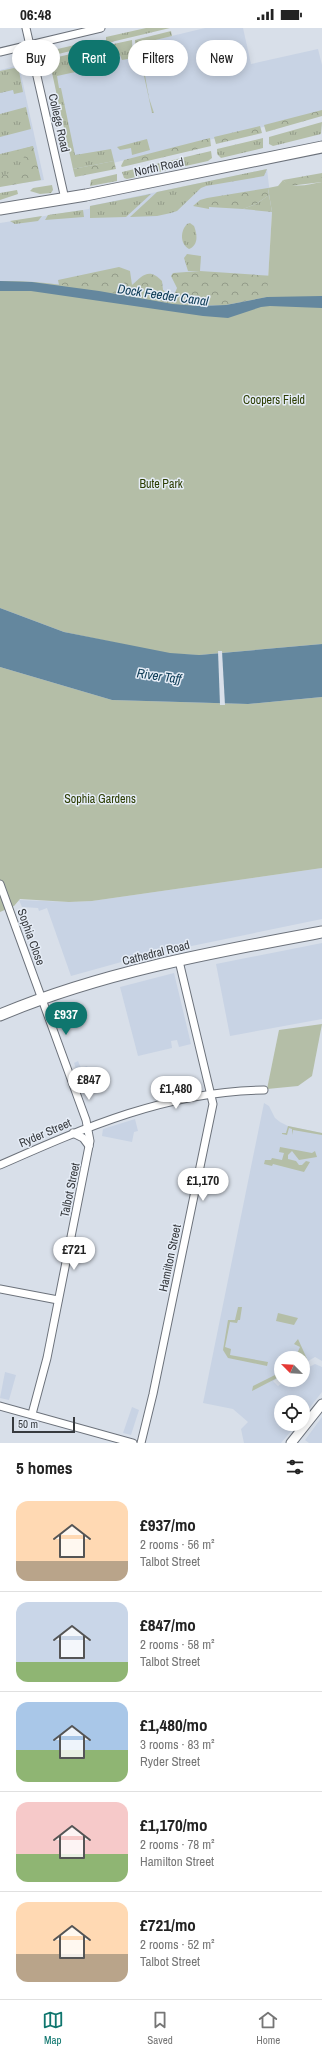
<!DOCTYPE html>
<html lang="en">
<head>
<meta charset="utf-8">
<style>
	:root { --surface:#fff; --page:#f2f2f2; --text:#222; --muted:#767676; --line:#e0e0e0; --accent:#0f766e }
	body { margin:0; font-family:"Archivo Narrow",sans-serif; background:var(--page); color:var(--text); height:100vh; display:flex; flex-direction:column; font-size:15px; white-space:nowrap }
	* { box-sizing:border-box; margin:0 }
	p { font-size:13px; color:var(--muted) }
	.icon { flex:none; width:22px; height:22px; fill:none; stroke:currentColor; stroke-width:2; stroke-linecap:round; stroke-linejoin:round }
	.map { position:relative; height:1415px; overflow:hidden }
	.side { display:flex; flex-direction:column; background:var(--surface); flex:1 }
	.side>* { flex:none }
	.top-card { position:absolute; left:12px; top:12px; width:298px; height:36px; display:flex; gap:8px }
	.needle { width:26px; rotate:294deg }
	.buttons { position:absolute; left:274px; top:1323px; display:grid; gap:8px }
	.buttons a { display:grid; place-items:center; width:36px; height:36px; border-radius:50%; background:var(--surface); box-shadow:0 2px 10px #0003; font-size:20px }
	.scale { position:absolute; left:12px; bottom:10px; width:63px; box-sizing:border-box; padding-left:4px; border:2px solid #373a3e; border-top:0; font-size:11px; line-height:14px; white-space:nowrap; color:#373a3e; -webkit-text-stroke:3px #e5ecf6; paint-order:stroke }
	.price { position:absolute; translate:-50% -34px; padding:0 9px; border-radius:14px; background:#fff; color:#222; font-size:13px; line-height:26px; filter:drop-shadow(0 1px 2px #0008) }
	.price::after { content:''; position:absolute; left:50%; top:24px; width:12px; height:9px; margin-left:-6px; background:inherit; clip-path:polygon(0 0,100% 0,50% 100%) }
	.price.active { background:var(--accent); color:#fff }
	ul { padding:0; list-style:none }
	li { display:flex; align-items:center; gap:12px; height:100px; padding:0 16px }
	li+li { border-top:1px solid var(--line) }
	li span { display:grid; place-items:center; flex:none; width:112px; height:80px; border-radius:12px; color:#555 }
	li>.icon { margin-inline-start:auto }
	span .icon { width:48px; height:48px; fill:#fffc; stroke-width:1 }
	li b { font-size:17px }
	h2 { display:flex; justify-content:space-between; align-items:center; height:48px; padding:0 16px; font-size:17px }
	.pill { padding:0 14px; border-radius:18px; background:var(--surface); box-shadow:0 2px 10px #0003; font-size:14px; line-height:36px }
	.pill.active { background:var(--accent); color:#fff }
	.status { display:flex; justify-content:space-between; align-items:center; height:28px; padding:0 20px; background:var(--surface); direction:ltr }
	.status svg { height:11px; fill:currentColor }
	.menu { display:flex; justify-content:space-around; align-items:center; height:56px; border-top:1px solid var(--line); background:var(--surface); font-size:11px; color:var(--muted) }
	.menu a { display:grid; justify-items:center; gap:2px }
	.menu .active { color:var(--accent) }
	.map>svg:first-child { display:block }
	.built { fill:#c8d3e4 }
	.grass { fill:url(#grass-tufts) }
	.forest { fill:url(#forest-crowns) }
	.green { fill:#b4bea7 }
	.water { fill:#64879e }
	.pier { fill:#d8dfe9 }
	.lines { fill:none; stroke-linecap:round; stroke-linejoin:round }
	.minor-casing { stroke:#6c727b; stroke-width:9 }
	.tertiary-casing { stroke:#6c727b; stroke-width:11 }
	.primary-casing { stroke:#6c727b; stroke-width:13 }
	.minor { stroke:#fff; stroke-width:7 }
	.tertiary { stroke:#fff; stroke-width:9 }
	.primary { stroke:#fff; stroke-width:11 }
	.labels { text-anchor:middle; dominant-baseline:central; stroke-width:3; stroke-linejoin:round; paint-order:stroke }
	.street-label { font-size:12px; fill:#373a3e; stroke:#e5ecf6 }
	.park-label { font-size:12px; fill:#2c3d02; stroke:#e5ecf6 }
	.water-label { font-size:13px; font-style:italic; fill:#0a3953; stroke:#e5ecf6 }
</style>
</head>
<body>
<div class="status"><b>06:48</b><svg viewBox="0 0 49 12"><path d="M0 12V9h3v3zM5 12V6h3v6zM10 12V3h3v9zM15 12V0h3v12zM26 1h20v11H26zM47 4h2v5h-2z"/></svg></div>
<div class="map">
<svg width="322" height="1415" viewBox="0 0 322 1415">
	<defs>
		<pattern id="grass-tufts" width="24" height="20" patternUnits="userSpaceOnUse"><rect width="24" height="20" fill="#b4bea7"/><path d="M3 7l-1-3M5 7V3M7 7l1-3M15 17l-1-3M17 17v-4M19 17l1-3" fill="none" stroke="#939b89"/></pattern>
		<pattern id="forest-crowns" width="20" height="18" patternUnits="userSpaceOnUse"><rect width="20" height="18" fill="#b4bea7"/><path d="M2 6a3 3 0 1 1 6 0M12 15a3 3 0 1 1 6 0" fill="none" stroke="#939b89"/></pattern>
	</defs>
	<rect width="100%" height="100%" fill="#d8dfe9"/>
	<g class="built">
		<polygon points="205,0 243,0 251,36 318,21 322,37 322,85 75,144 51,37"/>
		<polygon points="19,37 44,152 0,158 0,42"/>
		<polygon points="267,141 272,184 267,269 249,273 71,259 32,254 0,253 0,195 89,181 90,178"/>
		<polygon points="322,840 322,891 143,928 71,948 47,880 39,883 38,880 22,879 19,872 69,874 92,873"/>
		<polygon points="322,915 322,991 230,1008 216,936"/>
		<polygon points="174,945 191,1016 179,1019 177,1012 171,1013 172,1020 138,1028 120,959"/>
		<polygon points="78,1033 81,1040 87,1038 89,1043 78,1047 74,1035"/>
		<polygon points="264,1075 269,1078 275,1090 280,1094 288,1098 322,1105 322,1333 315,1329 303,1336 303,1330 281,1330 281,1348 273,1353 278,1358 287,1352 303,1352 303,1342 315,1336 322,1339 322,1364 303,1388 303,1374 281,1374 281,1396 297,1396 281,1415 244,1415 241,1401 248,1394 233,1381 203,1375"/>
		<polygon points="135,1091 138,1103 134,1104 132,1114 102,1108 103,1101"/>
		<polygon points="5,1344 16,1347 9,1372 0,1370"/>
		<polygon points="132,1379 139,1382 131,1407 123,1405"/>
		<polygon points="322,1389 322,1415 309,1415 305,1412"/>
	</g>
	<g class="grass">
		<polygon points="146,0 170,0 107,15 106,14 106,9"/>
		<polygon points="171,3 172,8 135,17 135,12"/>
		<polygon points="132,12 133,30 122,32 120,27 109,30 107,23 109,17"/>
		<polygon points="75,17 77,20 75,22 54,27 53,22"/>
		<polygon points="140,19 149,70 154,85 152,85 138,20"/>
		<polygon points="71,26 77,30 80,43 57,48 59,60 61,60 75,127 111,121 114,133 73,141 49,31"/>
		<polygon points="14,40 19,43 23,64 14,66 13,62 0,65 0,43"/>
		<polygon points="26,79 31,101 0,109 0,86"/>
		<polygon points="322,94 321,106 273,118 269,116 269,109"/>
		<polygon points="263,110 263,120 221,130 217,126 217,121"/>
		<polygon points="147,111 150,122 132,127 131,120 120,122 117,119"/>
		<polygon points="33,118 37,145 0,153 0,126"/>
		<polygon points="211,123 212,130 208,133 127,151 124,150 122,144"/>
		<polygon points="267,141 264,148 206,158 201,160 177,183 171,185 157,188 130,189 157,164"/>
		<polygon points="117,146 117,153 90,158 91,152"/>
		<polygon points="52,157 53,162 51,165 40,166 30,163 33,160"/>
		<polygon points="17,162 18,166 0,172 0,165"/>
		<polygon points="151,166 126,189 90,190 90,178"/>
		<polygon points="269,167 272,184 243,181 256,176"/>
		<polygon points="83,182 84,189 45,192 48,187"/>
		<polygon points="42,188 38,193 15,196 10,193"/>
		<path d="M190,195L194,198C197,206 199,217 189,221C180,216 180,203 187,196Z"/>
		<polygon points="187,226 201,228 200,243 188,243 184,230"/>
	</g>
	<g class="forest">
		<polygon points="322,82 322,88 266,104 264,97"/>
		<polygon points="260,98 262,105 216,116 214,109"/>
		<polygon points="210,110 211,118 122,139 121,138 124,132"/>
		<polygon points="33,118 41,152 0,159 0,148 22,141 26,134 23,128 17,128 16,123"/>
		<polygon points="114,133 116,141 75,149 73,141"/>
		<polygon points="322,145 322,154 289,158 283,152"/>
		<polygon points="268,160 269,167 256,176 243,181 209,179 209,181 193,178 200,172 207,170"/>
		<path d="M119,239L130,243L132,257C142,248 149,239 162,253L163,262L171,267L175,265L177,260L171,248L173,245L200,243L274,248L267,269L226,277L198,278L173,276L59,257L58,252Z"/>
	</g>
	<g class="green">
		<path d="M283,152C293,162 309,156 322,154V616L199,627L169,626L64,604L0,580V253C38,252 78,259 116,265C148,271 180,279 213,278C231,278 249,273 267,269L272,184L268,160L278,158Z"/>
		<polygon points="0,639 112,672 248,676 322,669 322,840 92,873 69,874 20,871 14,878 0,884"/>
		<polygon points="322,996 312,1048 298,1058 267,1061 279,1002"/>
		<polygon points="288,1098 322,1105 322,1107 293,1102 292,1107 292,1101 289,1100 287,1107 282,1106 282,1105 286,1105"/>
		<polygon points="280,1119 312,1125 315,1123 317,1129 299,1132 292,1123 288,1127 288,1131 296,1133 299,1137 302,1137 306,1133 310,1134 304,1144 273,1136 272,1138 264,1136 265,1132 271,1132 272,1130 282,1132 284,1125 279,1124"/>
		<polygon points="238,1279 242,1279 240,1292 238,1292 237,1295 230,1294 225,1319 231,1321 230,1327 268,1334 267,1338 228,1330 223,1322 228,1292 235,1292"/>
		<polygon points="278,1285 298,1290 294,1297 276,1293"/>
		<polygon points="298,1311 308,1333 303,1336 303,1330 295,1330 300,1319 294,1316"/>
		<polygon points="281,1344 281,1348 252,1363 253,1358"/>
	</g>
	<g class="water">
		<polygon points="0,253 32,254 99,263 173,276 198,278 226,277 267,269 322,268 322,280 270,278 261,279 228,290 203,288 31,263 0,263"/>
		<polygon points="0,580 64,604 170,625 199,627 322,616 322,669 248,676 112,672 0,639"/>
	</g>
	<polygon class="pier" points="218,623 222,623 225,677 220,677"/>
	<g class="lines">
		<defs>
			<g id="minor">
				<polyline points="26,0 65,171"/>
				<polyline points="0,24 101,0"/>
				<polyline points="0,856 86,1092 90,1113 47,1330 32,1386"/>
				<polyline points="73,1105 83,1110 89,1118"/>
				<path d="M0,1137C86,1099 168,1063 264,1062"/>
				<polyline points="0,1261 58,1272"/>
				<polyline points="0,1378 133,1415"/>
				<polyline points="141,1415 153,1366 213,1076 179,933"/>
			</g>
			<polyline id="tertiary" points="291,1415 322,1376"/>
			<g id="primary">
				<polyline points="0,181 86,167 322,119"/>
				<path d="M0,987C102,944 214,924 322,904"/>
			</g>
		</defs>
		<use href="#minor" class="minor-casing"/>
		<use href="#tertiary" class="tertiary-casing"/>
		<use href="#primary" class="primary-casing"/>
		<use href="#minor" class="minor"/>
		<use href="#tertiary" class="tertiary"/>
		<use href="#primary" class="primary"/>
	</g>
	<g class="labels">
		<g class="street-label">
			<text transform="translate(59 95) rotate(77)">College Road</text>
			<text transform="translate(159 139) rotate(-12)">North Road</text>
			<text transform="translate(31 909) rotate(70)">Sophia Close</text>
			<text transform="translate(156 925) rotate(-14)">Cathedral Road</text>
			<text transform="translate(45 1105) rotate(-23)">Ryder Street</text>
			<text transform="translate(70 1162) rotate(-78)">Talbot Street</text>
			<text transform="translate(170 1230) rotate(-78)">Hamilton Street</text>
		</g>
		<g class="park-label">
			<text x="274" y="372">Coopers Field</text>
			<text x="161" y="456">Bute Park</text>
			<text x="100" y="771">Sophia Gardens</text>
		</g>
		<g class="water-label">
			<text transform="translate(163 267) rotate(8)">Dock Feeder Canal</text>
			<text transform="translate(159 648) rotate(8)">River Taff</text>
		</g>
	</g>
</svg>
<div class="buttons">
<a><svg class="needle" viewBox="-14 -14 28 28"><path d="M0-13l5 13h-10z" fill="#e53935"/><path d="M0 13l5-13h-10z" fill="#767676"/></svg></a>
<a><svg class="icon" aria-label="locate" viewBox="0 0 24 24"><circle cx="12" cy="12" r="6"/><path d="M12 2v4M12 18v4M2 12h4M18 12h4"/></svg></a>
</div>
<div class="scale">50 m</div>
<b class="price active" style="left:66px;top:1008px">£937</b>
<b class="price" style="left:89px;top:1073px">£847</b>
<b class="price" style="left:176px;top:1082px">£1,480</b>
<b class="price" style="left:203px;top:1174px">£1,170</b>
<b class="price" style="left:74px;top:1243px">£721</b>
<div class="top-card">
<a class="pill">Buy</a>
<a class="pill active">Rent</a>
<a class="pill">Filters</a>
<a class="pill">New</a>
</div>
</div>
<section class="side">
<h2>5 homes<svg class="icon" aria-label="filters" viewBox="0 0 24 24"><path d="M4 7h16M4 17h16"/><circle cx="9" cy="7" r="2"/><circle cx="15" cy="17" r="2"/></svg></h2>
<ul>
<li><span style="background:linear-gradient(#ffd9b3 75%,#b9a48a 0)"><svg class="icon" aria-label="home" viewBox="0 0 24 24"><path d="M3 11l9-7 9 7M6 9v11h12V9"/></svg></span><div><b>£937/mo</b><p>2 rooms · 56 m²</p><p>Talbot Street</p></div></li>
<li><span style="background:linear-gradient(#c9d6e8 75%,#8fb573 0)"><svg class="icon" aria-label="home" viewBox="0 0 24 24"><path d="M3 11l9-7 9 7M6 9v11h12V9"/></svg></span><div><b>£847/mo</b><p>2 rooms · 58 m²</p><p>Talbot Street</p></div></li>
<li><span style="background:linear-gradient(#a9c7e8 60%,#8fb573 0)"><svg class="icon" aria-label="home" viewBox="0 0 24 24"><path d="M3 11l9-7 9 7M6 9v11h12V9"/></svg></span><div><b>£1,480/mo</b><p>3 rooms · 83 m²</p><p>Ryder Street</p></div></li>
<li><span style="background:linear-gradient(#f6c9c9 65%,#8fb573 0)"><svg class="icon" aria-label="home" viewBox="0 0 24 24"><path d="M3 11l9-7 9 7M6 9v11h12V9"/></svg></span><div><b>£1,170/mo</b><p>2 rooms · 78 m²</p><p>Hamilton Street</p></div></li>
<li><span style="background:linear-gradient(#ffd9b3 65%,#b9a48a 0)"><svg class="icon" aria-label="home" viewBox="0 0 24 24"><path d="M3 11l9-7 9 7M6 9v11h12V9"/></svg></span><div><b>£721/mo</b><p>2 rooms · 52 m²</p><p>Talbot Street</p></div></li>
</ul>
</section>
<nav class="menu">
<a class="active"><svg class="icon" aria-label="map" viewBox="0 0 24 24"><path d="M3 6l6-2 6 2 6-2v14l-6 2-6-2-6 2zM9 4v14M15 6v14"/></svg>Map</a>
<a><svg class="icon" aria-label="saved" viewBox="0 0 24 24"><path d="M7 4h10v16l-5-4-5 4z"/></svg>Saved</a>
<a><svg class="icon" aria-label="home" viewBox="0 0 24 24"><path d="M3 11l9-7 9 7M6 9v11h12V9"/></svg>Home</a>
</nav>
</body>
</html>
